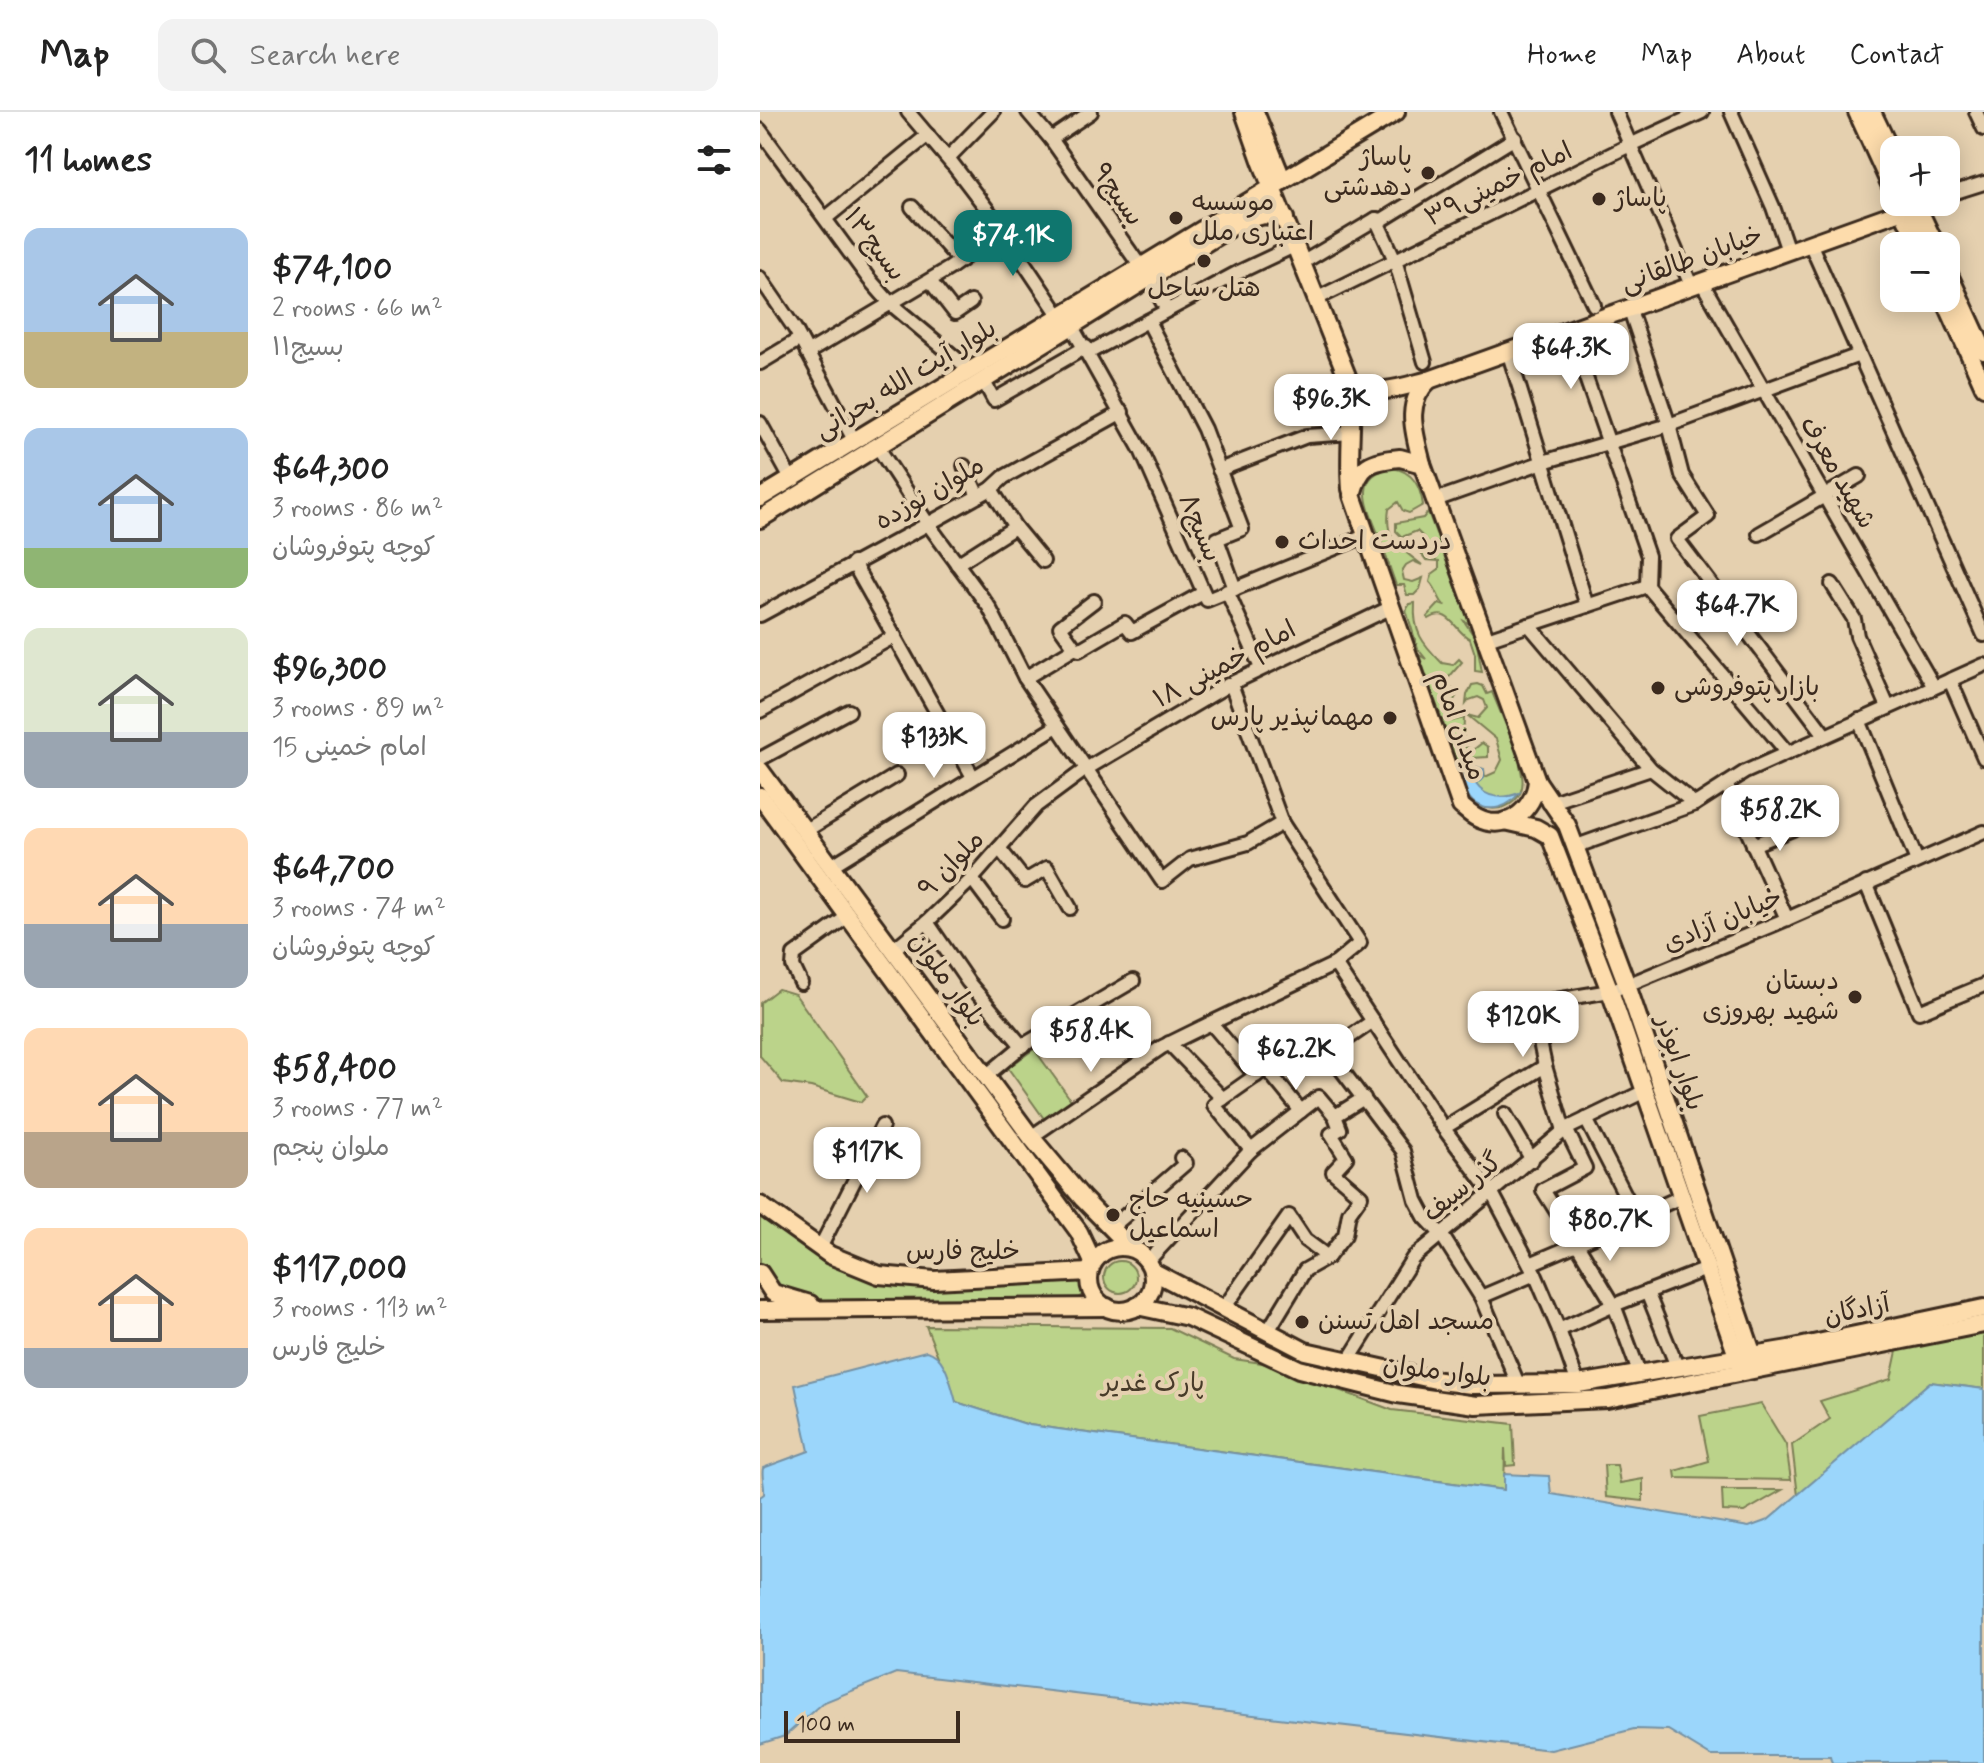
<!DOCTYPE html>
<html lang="en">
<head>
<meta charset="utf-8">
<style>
	:root { --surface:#fff; --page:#f2f2f2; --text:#222; --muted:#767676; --line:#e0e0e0; --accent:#0f766e }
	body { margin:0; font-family:Mynerve,"Playpen Sans Arabic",sans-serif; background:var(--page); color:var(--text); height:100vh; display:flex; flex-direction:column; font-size:30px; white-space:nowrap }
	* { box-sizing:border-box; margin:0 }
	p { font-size:26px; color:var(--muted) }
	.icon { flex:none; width:44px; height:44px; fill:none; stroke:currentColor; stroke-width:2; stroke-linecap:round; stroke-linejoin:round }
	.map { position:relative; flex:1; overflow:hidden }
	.side { display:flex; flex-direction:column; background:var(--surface); width:760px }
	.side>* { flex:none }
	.controls { position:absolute; left:1120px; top:24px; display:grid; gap:16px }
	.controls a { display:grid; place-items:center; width:80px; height:80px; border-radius:16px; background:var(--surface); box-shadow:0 4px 20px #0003; font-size:40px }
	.scale { position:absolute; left:24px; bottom:20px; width:176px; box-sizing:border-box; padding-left:8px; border:4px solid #3b2a1e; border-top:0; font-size:22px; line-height:28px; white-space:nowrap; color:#3b2a1e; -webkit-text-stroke:6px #e5d0af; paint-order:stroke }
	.price { position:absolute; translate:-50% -68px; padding:0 18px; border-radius:16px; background:#fff; color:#222; font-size:26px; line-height:52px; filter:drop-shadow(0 2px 4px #0008) }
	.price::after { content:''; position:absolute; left:50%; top:48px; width:24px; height:18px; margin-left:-12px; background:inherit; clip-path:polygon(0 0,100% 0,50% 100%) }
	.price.current { background:var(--accent); color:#fff }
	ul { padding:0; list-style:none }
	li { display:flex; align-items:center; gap:24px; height:200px; padding:0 24px }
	li span { display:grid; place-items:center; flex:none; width:224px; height:160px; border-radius:16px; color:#555 }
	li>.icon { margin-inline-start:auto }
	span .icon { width:96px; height:96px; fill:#fffc; stroke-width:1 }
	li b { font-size:34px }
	h2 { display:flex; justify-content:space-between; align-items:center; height:96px; padding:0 24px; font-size:34px }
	header { display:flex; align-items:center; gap:48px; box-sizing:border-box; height:112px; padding:0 40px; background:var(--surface); border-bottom:2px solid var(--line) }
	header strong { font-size:38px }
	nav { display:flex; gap:44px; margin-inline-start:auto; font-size:28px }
	.search { width:560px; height:72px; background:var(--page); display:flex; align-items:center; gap:20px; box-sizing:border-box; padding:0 28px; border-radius:16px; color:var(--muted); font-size:30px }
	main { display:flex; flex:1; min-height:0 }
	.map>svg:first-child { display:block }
	.green { fill:#bbd38a; stroke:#7b7e54; stroke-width:2 }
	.water { fill:#9bd6fb; stroke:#7591a3; stroke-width:2 }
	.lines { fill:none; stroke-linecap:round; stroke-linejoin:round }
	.minor-casing { stroke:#3b2a1e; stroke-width:18 }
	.major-casing { stroke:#3b2a1e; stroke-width:22 }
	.minor { stroke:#e5d0af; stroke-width:12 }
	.major { stroke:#fddcac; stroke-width:16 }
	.poi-dot { fill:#3b2a1e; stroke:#e5d0af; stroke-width:3 }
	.labels { text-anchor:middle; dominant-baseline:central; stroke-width:8; stroke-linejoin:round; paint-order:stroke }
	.poi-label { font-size:26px; fill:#3b2a1e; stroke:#e5d0af; text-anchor:start }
	.street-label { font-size:26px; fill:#3b2a1e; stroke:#e5d0af }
	.park-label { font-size:26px; fill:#483b29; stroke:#e5d0af }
</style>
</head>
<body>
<header>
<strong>Map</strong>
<div class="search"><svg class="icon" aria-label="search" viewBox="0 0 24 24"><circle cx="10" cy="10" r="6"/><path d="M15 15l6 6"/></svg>Search here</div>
<nav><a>Home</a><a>Map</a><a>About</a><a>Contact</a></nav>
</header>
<main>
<section class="side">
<h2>11 homes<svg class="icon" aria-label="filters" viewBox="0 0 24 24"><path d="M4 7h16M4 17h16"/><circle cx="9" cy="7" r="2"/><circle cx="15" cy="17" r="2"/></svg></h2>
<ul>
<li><span style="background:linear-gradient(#a9c7e8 65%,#c2b280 0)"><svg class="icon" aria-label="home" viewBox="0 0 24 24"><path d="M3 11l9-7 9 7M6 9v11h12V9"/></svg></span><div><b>$74,100</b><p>2 rooms · 66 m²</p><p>بسیج۱۱</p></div></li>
<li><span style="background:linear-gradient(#a9c7e8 75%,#8fb573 0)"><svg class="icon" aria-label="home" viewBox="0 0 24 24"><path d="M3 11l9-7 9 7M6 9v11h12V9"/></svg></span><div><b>$64,300</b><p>3 rooms · 86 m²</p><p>کوچه پتوفروشان</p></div></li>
<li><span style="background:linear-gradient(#dfe7d0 65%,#9aa5b1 0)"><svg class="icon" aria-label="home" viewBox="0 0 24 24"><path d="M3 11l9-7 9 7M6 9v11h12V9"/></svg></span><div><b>$96,300</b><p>3 rooms · 89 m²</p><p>امام خمینی 15</p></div></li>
<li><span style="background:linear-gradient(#ffd9b3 60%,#9aa5b1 0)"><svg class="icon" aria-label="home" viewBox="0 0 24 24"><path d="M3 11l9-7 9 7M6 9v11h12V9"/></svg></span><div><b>$64,700</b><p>3 rooms · 74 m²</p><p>کوچه پتوفروشان</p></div></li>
<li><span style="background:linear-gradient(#ffd9b3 65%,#b9a48a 0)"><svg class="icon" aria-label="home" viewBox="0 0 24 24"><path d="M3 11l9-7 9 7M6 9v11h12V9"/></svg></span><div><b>$58,400</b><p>3 rooms · 77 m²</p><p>ملوان پنجم</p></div></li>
<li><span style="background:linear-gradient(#ffd9b3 75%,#9aa5b1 0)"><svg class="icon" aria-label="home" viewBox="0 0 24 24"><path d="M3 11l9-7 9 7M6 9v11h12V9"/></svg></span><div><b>$117,000</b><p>3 rooms · 113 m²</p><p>خلیج فارس</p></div></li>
</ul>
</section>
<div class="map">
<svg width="1224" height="1651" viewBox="0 0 1224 1651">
	<rect width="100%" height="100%" fill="#e5d0af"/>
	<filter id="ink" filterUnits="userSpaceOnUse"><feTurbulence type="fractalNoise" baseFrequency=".0125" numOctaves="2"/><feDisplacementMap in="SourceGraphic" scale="16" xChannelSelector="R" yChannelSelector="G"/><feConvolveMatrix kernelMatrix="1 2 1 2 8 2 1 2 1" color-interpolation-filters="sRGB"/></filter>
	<g filter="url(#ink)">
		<g class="green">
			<path d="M632,356C653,359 660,374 663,393L649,401L643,399L638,390L629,397C624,430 640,435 662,453L653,449L646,453L642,459L644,468L653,470L663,466L660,477L654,483H647L644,473H636C630,457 625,440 619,424C609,398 590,363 632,356Z"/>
			<path d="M668,400L710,512L704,509L716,527L722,560L715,559V542L710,527C694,519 690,494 669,507L667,505L679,492L685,494C678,488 678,478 670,470L672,462L679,457V449L666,448L658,437L663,433V425L657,419L642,425L636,419V411L663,406Z"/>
			<path d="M655,491C653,520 662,531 682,551L693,553L699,547L702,550L684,571L698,581L687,600L691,609L704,606L703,634L713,638L722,631L728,635V645L711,646L698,653L659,543L666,547L658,537L646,498L650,492Z"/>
			<path d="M718,572L723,574L727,582L732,580C742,605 758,637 762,663C770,709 692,708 705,659L711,654L724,657L725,665L736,660L742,648L736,627L707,603L718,606L727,596L724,588L718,585L709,588L706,592L707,583L712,573Z"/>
			<polygon points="18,877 35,882 107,984 101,990 51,975 23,971 0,944 0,891"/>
			<polygon points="274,937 311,988 285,1008 248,956"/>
			<polygon points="0,1096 117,1166 321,1167 325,1175 324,1182 314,1188 86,1192 36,1183 11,1173 0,1150"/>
			<circle cx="360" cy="1165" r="16"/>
			<polygon points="166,1214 410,1216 474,1247 509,1252 632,1298 753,1312 755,1353 746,1354 745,1336 744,1378 269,1313 196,1290"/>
			<polygon points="1224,1220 1224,1277 1170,1270 1038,1384 1032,1333 1070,1307 1060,1289 1131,1267 1137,1239"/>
			<polygon points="1001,1292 1026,1333 1031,1368 916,1366 915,1359 949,1349 940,1304"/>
			<polygon points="844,1353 857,1353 860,1371 883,1367 883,1389 846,1385"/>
			<polygon points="962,1378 1022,1378 984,1400 963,1399"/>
		</g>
		<g class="water">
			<path d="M711,654L724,657V666L716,672C726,687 744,687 759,681C738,710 696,695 705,659Z"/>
			<path d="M166,1239C186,1242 191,1273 196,1290L269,1313L744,1378V1362L789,1364L791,1382L989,1415L1008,1408L1170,1270L1224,1277V1651H1072L1070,1644H951L908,1618L874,1617L791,1638L136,1561L62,1591L25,1624L0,1632V1385L4,1382C5,1373 1,1365 3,1356L49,1339L35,1273Z"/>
		</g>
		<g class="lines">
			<defs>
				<g id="minor">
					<polyline points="148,0 192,52"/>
					<polyline points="233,0 188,46 236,109 299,203"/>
					<polyline points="268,0 291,27 380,154"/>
					<polyline points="741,0 834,193"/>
					<polyline points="856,0 931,173"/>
					<polyline points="971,0 1013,95 1028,139"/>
					<polyline points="1216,0 1224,17"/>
					<polyline points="0,18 109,167 131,192 210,258"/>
					<polyline points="291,27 331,0"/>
					<polyline points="1186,83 1224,71"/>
					<polyline points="152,95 200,149"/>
					<polyline points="66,106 168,23"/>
					<polyline points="616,107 635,148 665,250"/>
					<polyline points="1050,131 1224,523"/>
					<polyline points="542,151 616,107 622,108 755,26"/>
					<polyline points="388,165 407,198"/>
					<polyline points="0,166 35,217 94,328"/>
					<polyline points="170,169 195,201 211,190"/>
					<polyline points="941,169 1174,575"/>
					<polyline points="556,187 870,33 942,0"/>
					<polyline points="869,195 909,313 922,363 948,404 917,427 1065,623"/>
					<polyline points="388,209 444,317 482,417 457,427 475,477"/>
					<polyline points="311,213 381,338 447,488 605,424"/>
					<polyline points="809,217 888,444 887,474"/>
					<polyline points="748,239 827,494"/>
					<polyline points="47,241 190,156 242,119"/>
					<polyline points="328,241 477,161 536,133"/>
					<polyline points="0,251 40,227"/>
					<polyline points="223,268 234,288 326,235"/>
					<polyline points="0,311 31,367"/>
					<polyline points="117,334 168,412 229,495 265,566 402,769 430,747 488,731 522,711"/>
					<polyline points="204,354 218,384"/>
					<polyline points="459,358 547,324 592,321"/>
					<polyline points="231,377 255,415 283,449"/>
					<polyline points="675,388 783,350 909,313 1099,243"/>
					<polyline points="999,422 1099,364"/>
					<polyline points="93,451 213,665"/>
					<polyline points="197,452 255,415"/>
					<polyline points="1072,472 1094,507 1097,524 1128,595"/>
					<polyline points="467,479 501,556"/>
					<polyline points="0,503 168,412 231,377 244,365 362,300"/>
					<polyline points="769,513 891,657 935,692"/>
					<polyline points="727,527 887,474 1027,640"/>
					<polyline points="315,536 300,515 334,489"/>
					<polyline points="265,566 315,536 319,538 365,511 372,520 443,481"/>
					<polyline points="1190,568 1224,646"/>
					<polyline points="471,572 522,711 600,831 575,852 682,1014 732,1081 775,1162 799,1218"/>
					<polyline points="0,599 135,524"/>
					<polyline points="1099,608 1157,749"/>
					<polyline points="0,647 89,599"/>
					<polyline points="966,672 1027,807"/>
					<polyline points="789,691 891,657"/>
					<polyline points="45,719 137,663"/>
					<polyline points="993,733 1033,717"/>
					<polyline points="814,735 935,692 985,660 1224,553"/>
					<polyline points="239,736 265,769 287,756 310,796"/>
					<polyline points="71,754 297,614"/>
					<polyline points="212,767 242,807"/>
					<polyline points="1106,771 1159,900 1224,873"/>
					<polyline points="167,810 208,870 262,934"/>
					<polyline points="134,837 167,810 212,767 276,694 326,657 468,573 630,496"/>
					<polyline points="41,871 33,854 34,843 88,804"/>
					<polyline points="451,911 575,852"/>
					<polyline points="409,931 463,987"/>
					<polyline points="568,940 643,1039 656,1088 665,1105 681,1122 721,1185 759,1274"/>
					<polyline points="785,954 772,892 850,879 867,873 1027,807 1224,720"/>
					<polyline points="506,956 541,999"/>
					<polyline points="226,964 262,934 373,869"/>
					<polyline points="745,1002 772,1048"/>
					<polyline points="826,1007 876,1104"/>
					<polyline points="684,1016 785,954 803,1015 806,1017 825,1056 783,1078 817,1132 770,1152"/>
					<polyline points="271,1025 402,935 451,911 496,964"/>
					<polyline points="491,1038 454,993 555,922 568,940 613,909"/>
					<polyline points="923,1084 817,1132 854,1193 949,1156"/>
					<polyline points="352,1115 426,1051 421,1046"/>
					<polyline points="60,1136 122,1014"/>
					<polyline points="388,1149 491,1038 559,985 575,1004 604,986"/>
					<polyline points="887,1180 918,1257"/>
					<polyline points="721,1185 775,1162"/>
					<polyline points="464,1196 529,1104 545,1128 568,1145"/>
					<polyline points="508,1219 545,1158 568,1145 585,1123 589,1101 601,1084 573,1060 586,1046 571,1022 580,1017 575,1004"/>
					<polyline points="588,1249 653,1146 806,1017 885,979"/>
					<polyline points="818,1272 799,1218 854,1193 880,1263"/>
				</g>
				<g id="major">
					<path d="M484,0L502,51L591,274C593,309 588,343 591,377"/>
					<polyline points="495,0 523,69"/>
					<polyline points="1097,0 1134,81"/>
					<polyline points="1112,0 1134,46"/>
					<polyline points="1155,90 1176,134"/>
					<polyline points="1139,91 1159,134"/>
					<polyline points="1186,156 1224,239"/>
					<polyline points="1184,186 1224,275"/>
					<path d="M591,274C619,284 642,275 669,268L1157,93"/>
					<path d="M640,346L662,352L777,669C774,698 746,721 717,706C711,703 706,698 701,694L592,383C600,352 610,349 640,346Z"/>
					<path d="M662,352C655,322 643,292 669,268"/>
					<polyline points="0,386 636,0"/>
					<polyline points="0,407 481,109 504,103 525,106"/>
					<polyline points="0,658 271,1025 323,1087 371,1136"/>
					<polyline points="777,669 807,713 867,873 996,1252"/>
					<polyline points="0,684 319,1120 333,1150"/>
					<polyline points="745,709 776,716 790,724 850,879 981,1255"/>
					<polyline points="0,1093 70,1143 119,1163 174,1168 329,1160"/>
					<circle cx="361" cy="1167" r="32"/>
					<polyline points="392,1159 545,1239 680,1269 712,1273 818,1272 1029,1237 1224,1196"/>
					<polyline points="0,1161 13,1181 50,1192"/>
					<polyline points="377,1194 428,1205 539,1257 638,1282 716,1293 847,1287 1224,1212"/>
					<polyline points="0,1198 347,1195"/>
				</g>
			</defs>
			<use href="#minor" class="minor-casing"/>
			<use href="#major" class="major-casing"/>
			<use href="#minor" class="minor"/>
			<use href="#major" class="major"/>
		</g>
	</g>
	<g class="poi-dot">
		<circle cx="668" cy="61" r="8"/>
		<circle cx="839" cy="87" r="8"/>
		<circle cx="416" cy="106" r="8"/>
		<circle cx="444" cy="149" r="8"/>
		<circle cx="522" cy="430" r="8"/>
		<circle cx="898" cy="576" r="8"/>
		<circle cx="630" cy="606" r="8"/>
		<circle cx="1095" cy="885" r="8"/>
		<circle cx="353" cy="1103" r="8"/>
		<circle cx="542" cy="1210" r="8"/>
	</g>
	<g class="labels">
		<g class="poi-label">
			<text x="652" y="46" text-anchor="end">پاساژ<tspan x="652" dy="30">دهدشتی</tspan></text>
			<text x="855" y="87">پاساژ</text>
			<text x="432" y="91">موسسه<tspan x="432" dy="30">اعتباری ملل</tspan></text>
			<text x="444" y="177" text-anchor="middle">هتل ساحل</text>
			<text x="538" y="430">دردست احداث</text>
			<text x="914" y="576">بازار پتوفروشی</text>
			<text x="614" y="606" text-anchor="end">مهمانپذیر پارس</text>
			<text x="1079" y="870" text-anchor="end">دبستان<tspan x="1079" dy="30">شهید بهروزی</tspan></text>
			<text x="369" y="1088">حسینیه حاج<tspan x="369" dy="30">اسماعیل</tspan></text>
			<text x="558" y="1210">مسجد اهل تسنن</text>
		</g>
		<g class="street-label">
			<text transform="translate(739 73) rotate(-26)">امام خمینی۳۹</text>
			<text transform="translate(357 83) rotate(55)">بسیج۹</text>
			<text transform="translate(114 133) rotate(53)">بسیج۱۳</text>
			<text transform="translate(932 148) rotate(-20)">خیابان طالقانی</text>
			<text transform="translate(146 268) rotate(-31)">بلوار آیت الله بحرانی</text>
			<text transform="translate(1077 361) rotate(60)">شهید معرف</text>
			<text transform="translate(170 382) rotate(-30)">ملوان نوزده</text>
			<text transform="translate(439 416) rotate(67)">بسیج۸</text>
			<text transform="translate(465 553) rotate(-28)">امام خمینی ۱۸</text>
			<text transform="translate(698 614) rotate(70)">میدان امام</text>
			<text transform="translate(192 753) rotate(-46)">ملوان ۹</text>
			<text transform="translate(963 809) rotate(-23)">خیابان آزادی</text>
			<text transform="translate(186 868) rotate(54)">بلوار ملوان</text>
			<text transform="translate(919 951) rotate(71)">بلوار ابوذر</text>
			<text transform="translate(703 1076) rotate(-39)">گذر سیف</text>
			<text x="203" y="1140">خلیج فارس</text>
			<text transform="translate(1097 1199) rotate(-12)">آزادگان</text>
			<text transform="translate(677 1260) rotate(7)">بلوار ملوان</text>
		</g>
		<g class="park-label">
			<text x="393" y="1272">پارک غدیر</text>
		</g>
	</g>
</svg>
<div class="controls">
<a>+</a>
<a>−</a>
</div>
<div class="scale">100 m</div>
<b class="price current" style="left:253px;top:166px">$74.1K</b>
<b class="price" style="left:811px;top:279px">$64.3K</b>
<b class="price" style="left:571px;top:330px">$96.3K</b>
<b class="price" style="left:977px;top:536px">$64.7K</b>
<b class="price" style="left:174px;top:668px">$133K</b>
<b class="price" style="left:1020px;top:741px">$58.2K</b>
<b class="price" style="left:763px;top:947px">$120K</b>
<b class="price" style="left:331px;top:962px">$58.4K</b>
<b class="price" style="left:536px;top:980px">$62.2K</b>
<b class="price" style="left:107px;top:1083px">$117K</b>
<b class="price" style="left:850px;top:1151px">$80.7K</b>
</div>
</main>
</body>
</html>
